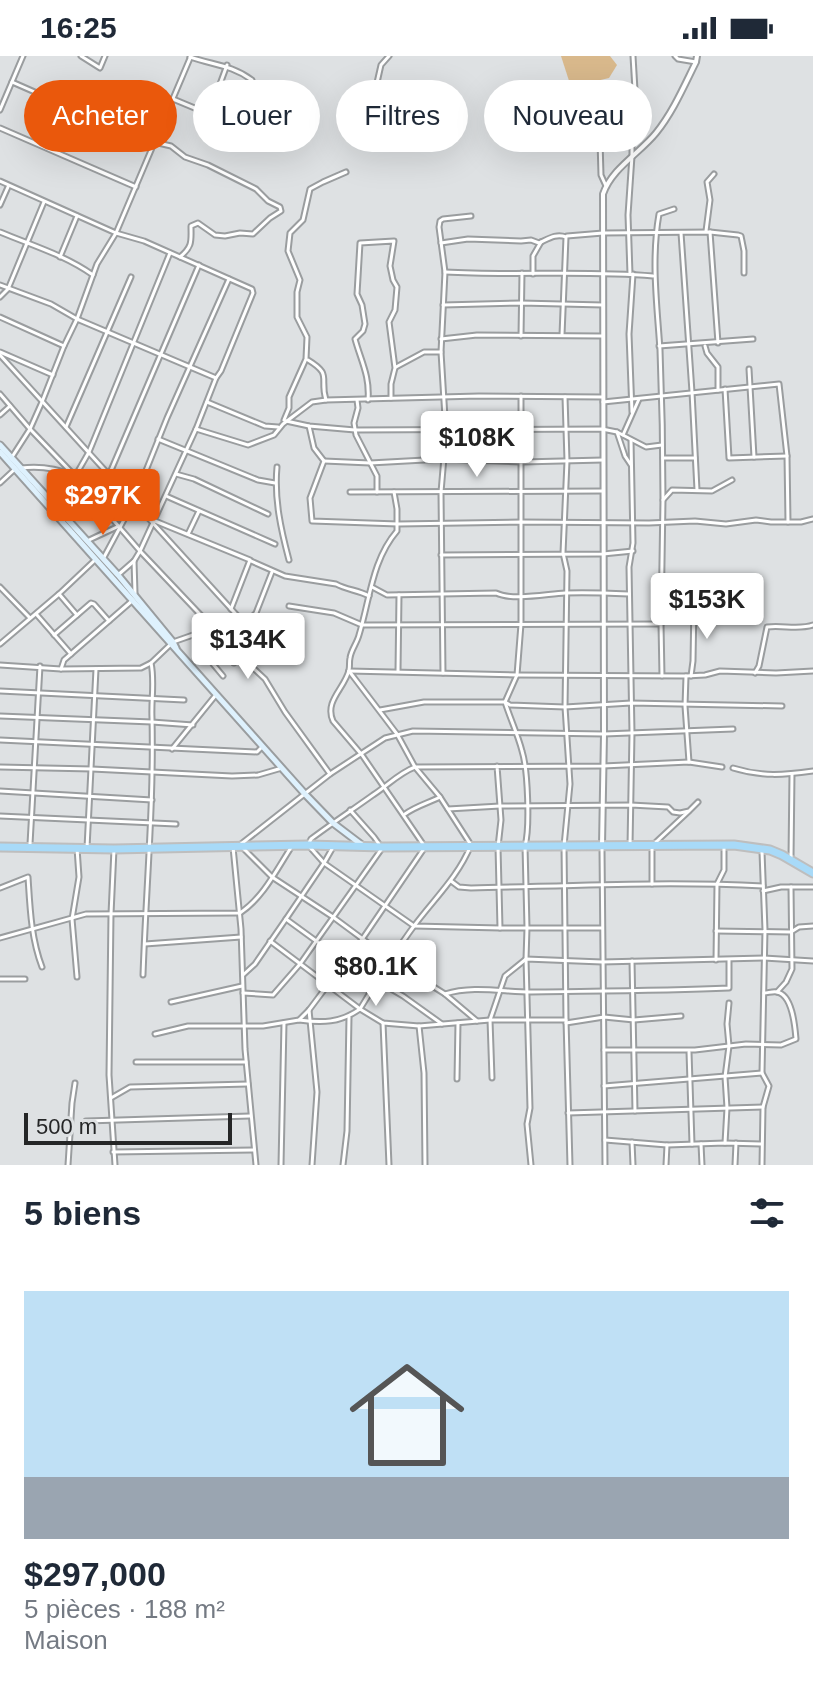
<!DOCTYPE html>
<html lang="fr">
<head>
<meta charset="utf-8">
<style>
	:root { --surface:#fff; --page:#f2f2f3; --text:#1f2937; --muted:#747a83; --accent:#ea580c }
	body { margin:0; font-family:Helvetica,sans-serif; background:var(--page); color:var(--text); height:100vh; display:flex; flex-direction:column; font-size:30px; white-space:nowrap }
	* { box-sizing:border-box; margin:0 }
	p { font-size:26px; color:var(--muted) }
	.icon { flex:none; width:44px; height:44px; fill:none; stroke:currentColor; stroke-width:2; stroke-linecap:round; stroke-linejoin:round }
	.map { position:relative; height:1109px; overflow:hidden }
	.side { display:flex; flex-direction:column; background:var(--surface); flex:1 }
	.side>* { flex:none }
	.top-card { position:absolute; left:24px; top:24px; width:766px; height:72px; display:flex; gap:16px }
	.scale { position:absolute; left:24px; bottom:20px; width:208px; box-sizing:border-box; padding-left:8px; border:4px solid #252627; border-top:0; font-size:22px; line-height:28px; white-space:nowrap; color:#252627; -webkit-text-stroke:6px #dee1e3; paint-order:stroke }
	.price { position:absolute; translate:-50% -68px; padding:0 18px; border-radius:8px; background:#fff; color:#222; font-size:26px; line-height:52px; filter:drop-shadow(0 2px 4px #0008) }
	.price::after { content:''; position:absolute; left:50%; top:48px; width:24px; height:18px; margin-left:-12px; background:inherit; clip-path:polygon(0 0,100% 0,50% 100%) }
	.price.on { background:var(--accent); color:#fff }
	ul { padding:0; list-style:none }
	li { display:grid; align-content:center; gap:16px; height:424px; padding:0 24px }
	li span { display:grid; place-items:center; height:248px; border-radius:0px; color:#555 }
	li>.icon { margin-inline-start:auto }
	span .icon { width:144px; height:144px; fill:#fffc; stroke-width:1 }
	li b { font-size:34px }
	h2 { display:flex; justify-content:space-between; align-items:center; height:96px; padding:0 24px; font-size:34px }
	.pill { padding:0 28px; border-radius:36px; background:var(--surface); box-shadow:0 8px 32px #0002; font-size:28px; line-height:72px }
	.pill.on { background:var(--accent); color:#fff }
	.status { display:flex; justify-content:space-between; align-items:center; height:56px; padding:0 40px; background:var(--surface); direction:ltr }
	.status svg { height:22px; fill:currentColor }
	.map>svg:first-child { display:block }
	.green { fill:#d9b98c }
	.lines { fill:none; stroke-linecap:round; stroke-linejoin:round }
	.minor-casing { stroke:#9a9d9f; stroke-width:7 }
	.tertiary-casing { stroke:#9a9d9f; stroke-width:8 }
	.secondary-casing { stroke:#9a9d9f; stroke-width:9 }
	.trunk-casing { stroke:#bebebe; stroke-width:11 }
	.minor { stroke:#fff; stroke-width:3 }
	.tertiary { stroke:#fff; stroke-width:4 }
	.secondary { stroke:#def1fd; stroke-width:5 }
	.trunk { stroke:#a8daf8; stroke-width:7 }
</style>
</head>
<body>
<div class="status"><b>16:25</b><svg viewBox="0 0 49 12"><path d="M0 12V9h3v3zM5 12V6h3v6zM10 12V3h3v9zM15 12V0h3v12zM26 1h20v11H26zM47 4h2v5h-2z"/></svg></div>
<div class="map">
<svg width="813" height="1109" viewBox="0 0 813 1109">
	<rect width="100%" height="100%" fill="#dee1e3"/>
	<polygon class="green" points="561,0 610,0 617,9 609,22 571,31"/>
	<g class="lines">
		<defs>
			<g id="minor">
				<polyline points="81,0 100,12 105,0"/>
				<polyline points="675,0 678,3 696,6"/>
				<path d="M190,1C213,9 232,9 252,24C256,40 249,58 243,72"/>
				<path d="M12,26L110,69L154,86L171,90L185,101L208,109L256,133L268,145L280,151L281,155L270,162L253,178L240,177L225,180L215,179L198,167L191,170C191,185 193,190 180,201"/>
				<polyline points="376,31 381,9 389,0"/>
				<polyline points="173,43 257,78"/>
				<polyline points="599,50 601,119 606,130"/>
				<polyline points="0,54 23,0"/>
				<polyline points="209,58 227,9"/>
				<polyline points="0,72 136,131"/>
				<polyline points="0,125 116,177 144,185 252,233 253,237 221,315 216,322 196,373"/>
				<polyline points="0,149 8,131"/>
				<polyline points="706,175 710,144 707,126 714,118"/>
				<path d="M0,176C31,189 65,199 93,219"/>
				<polyline points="710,176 718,287"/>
				<polyline points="681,177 692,336 697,434"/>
				<polyline points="567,180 603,177 710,176 738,179 741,180 744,195 744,217"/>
				<path d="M441,187L468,183L521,185L531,184L539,187C548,183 556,177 566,181L562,279"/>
				<polyline points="60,201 77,160"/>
				<path d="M445,216C514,220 584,214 653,220"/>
				<polyline points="533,218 533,200 541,186"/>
				<polyline points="630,218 628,159 632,100 632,40 635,34 633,0"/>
				<polyline points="0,229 51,248 77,263 216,322"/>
				<polyline points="0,241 8,233 44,146"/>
				<polyline points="443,249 521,247 603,249"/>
				<polyline points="0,261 64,290"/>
				<polyline points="521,280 522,217"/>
				<polyline points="441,283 477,279 602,280"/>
				<polyline points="659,290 753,283"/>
				<polyline points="705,290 707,297 718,311 718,334"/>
				<polyline points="0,296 53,319"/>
				<polyline points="0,299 263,588 275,576 282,562"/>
				<path d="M308,304C333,319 319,322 326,344"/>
				<polyline points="396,311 424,296 441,296"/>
				<polyline points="749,313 754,401"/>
				<polyline points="725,333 729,402 787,400"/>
				<polyline points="0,338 30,373 76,421 140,495 213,572 213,608 223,620"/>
				<path d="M521,340V568L517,619L505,646C510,662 518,679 522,695C528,714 530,772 525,790L527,872L526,903L530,1052L527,1068L531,1109"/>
				<polyline points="565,341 567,405 563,497 567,515 565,651 570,728 564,790 566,964 570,1109"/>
				<polyline points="357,344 358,352 354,367 356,379 377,420 377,436"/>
				<path d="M368,344C370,320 361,305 355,283L363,275L365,268L362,249L357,238L360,187L394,185L390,210L393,224L397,231L395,254L389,266L395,312L391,328V342"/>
				<polyline points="207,346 265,370 278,371"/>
				<polyline points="603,346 779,328 787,400 788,466"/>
				<polyline points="632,356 629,278 633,218"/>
				<polyline points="0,359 10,350"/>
				<polyline points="284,364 289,352 289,341 306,303 307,281 297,261 297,236 300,224 288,195 290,177 303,164 310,133 323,126 346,116"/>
				<polyline points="286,365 309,370 355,374 602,373 617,376 646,391 662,389"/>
				<polyline points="309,370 314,392 324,405 310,442 312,465 398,468 522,466 649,467 695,465 726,468 756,464 771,466 801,466 813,463"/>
				<polyline points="66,371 131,221"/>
				<polyline points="617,376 625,400 631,409"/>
				<polyline points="623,379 639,343"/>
				<polyline points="158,383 258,424 275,427"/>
				<polyline points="12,401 30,373 42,346 64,290 77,263 97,208 116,177 191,0"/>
				<polyline points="663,402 695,402"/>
				<polyline points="324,405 370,407 443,403 522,406 603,404"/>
				<path d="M277,411C274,443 281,474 289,504"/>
				<path d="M21,412C39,410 56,412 72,419"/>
				<polyline points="176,418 194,423 268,458"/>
				<polyline points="109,419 199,209"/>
				<polyline points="0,427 15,413"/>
				<polyline points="350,436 603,435"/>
				<path d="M394,436L397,453V475C372,504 370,543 359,579C357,587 351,594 350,602C349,606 350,610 349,614C345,632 324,645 333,665L362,699L423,788"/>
				<polyline points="166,440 275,488"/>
				<path d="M663,444C663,394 662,344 660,294C657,248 651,204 659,158L674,153"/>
				<polyline points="57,452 89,396 170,197"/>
				<polyline points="155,465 250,504 231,553"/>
				<polyline points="188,478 199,455"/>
				<polyline points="87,485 119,470"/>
				<polyline points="441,499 603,498 633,495"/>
				<polyline points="103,503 133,447 167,362 229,223"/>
				<polyline points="134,505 135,537"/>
				<path d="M251,505L285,520L336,528C347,534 358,534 369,540"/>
				<polyline points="118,519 134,505 140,495 196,373 248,389 274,379 283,368 312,346 326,344 479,340 603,341"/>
				<polyline points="0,531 30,562"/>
				<path d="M372,531L387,539L496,537C513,545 546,538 565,537C587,536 608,537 629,538"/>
				<polyline points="59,538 77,559"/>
				<polyline points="289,550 334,557 362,569 661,568"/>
				<polyline points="37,559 71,598"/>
				<polyline points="54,579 91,547 94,548 109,565"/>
				<polyline points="0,588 59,538 96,503"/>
				<polyline points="234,594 265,623 285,656 330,718"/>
				<polyline points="234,607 235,559"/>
				<polyline points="0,609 61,613 141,612 151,607 173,586 213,572 245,568 256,557 272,516"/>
				<polyline points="61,613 64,604 133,544"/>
				<polyline points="349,615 517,619 686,620 705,619 720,615 776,617 813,615"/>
				<polyline points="398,615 399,539"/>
				<polyline points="443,617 441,436 446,378 441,296 445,216 439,171 440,165 443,163 471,160"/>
				<path d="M755,617L759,610L767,571C782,569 800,574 813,569"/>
				<polyline points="662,620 661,568 663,444 672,434 712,435 732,424"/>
				<polyline points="686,620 685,650 689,706"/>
				<polyline points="691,620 693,605 694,548"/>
				<polyline points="0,635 184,644"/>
				<polyline points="380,654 424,646 505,646 510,649 565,651 631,647 782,650"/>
				<polyline points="0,660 152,666 193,669"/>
				<polyline points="0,684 257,696 262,691"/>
				<polyline points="172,693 215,640"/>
				<path d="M497,710L501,764L498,791L500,872L414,870L324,807L308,789L311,783C331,768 352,754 373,739C387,730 399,717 415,711L603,710L689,706L722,711"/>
				<polyline points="0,711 92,713 232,720 258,719 282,712"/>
				<path d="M733,712C762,721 784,719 813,715"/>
				<polyline points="0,735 152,744"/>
				<polyline points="448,753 500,750 631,749 668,751 673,756 680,757 689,755 698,746"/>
				<polyline points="350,754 374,781 379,788"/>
				<path d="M405,758C416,750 428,747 440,741"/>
				<polyline points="0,760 176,768"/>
				<polyline points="656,786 688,756"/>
				<polyline points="30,788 40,610"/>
				<polyline points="241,788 330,718 385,682 413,675 604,678 733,673"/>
				<polyline points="630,790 632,677 629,511 633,487 631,384"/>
				<polyline points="233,791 241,873 245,993 256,1109"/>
				<polyline points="87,792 96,613"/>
				<polyline points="243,792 272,821 333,861 391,904 445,938 477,965"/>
				<polyline points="114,793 111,858 109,1019 115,1109"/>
				<polyline points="332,793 324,807 286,863 345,906 403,940 442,968"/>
				<polyline points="602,793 605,1109"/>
				<polyline points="762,796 765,874 762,1017 769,1030 763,1051 762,1109"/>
				<polyline points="791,802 792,718"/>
				<path d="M451,825L459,831L471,832C568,830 666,825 763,830"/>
				<polyline points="652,828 652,792"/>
				<path d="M0,832L28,821C30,852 31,882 42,911"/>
				<polyline points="763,835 781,831 813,831"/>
				<polyline points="500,872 602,872"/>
				<polyline points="716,875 791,876 799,871 813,870"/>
				<path d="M0,882L86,858L240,857C263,842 277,813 292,790"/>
				<polyline points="270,885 360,953 383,967 419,970 490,964 566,964"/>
				<polyline points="145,888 241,881"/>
				<polyline points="716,904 717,828 724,814 724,790"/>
				<polyline points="632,905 635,1055"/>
				<path d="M143,919C146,833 154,747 152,662C151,644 155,625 151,607"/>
				<polyline points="243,919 255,908 286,863"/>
				<polyline points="77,921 72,863 79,821 77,792"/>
				<polyline points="0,923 25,923"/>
				<polyline points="777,936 786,926 792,913 791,831"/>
				<polyline points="243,937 273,939 300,908 383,791"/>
				<path d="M445,938C473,929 503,936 531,936C597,935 663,935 729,932V904"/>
				<polyline points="171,946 242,930"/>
				<polyline points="309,954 317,1036 312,1109"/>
				<path d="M299,964C322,967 340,967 360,953C377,925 394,897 414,870C434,843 458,821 471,789L440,741L415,711L397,678L349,615"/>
				<polyline points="383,967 389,1109"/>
				<polyline points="566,967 604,961 634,964 681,960"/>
				<polyline points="419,970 424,1017 425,1109"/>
				<polyline points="155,978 188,970 263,970 299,964 309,954 363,882 423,794"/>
				<path d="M604,994H695L746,988L781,989L796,983C795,972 793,939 777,936C773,935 768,937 764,937"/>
				<polyline points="689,996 692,1088"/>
				<polyline points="136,1006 246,1006"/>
				<polyline points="492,1022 490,964 505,920 526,903 602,906 764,902 813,905"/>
				<polyline points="457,1023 458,967"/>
				<polyline points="604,1030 762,1017"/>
				<polyline points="111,1042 130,1031 248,1028"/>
				<polyline points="568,1057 763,1051"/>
				<polyline points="86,1065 250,1060"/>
				<polyline points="605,1084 667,1089 725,1087 761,1088"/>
				<polyline points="632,1086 633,1109"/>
				<polyline points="725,1087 727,1052 725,1021 729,990 727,968 729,947"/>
				<polyline points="701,1088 702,1109"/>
				<polyline points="113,1096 253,1094"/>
				<polyline points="68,1109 72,1047 75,1027"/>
				<polyline points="281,1109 284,967"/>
				<polyline points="343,1109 347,1075 349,961"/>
				<polyline points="666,1109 667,1089"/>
				<polyline points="735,1109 736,1087"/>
			</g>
			<path id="tertiary" d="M602,790L604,678L603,138C612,112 640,97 656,77C673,56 684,30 696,6L697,0"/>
			<g id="secondary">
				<polyline points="0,389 118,519 173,586 176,592"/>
				<polyline points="0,396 305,738 333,767 362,789"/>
			</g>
			<polyline id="trunk" points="0,791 114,793 308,789 383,791 734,789 770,794 782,799 813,817"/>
		</defs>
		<use href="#minor" class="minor-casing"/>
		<use href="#tertiary" class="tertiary-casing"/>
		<use href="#secondary" class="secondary-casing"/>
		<use href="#trunk" class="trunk-casing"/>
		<use href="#minor" class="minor"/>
		<use href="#tertiary" class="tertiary"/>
		<use href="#secondary" class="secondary"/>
		<use href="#trunk" class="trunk"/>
	</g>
</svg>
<div class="scale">500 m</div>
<b class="price" style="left:477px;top:423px">$108K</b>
<b class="price on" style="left:103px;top:481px">$297K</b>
<b class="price" style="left:707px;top:585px">$153K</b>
<b class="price" style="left:248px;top:625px">$134K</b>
<b class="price" style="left:376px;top:952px">$80.1K</b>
<div class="top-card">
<a class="pill on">Acheter</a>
<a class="pill">Louer</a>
<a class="pill">Filtres</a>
<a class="pill">Nouveau</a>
</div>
</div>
<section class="side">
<h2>5 biens<svg class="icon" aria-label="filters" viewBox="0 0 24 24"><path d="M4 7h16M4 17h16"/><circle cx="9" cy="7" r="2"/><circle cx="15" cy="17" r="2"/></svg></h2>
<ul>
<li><span style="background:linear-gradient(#bfe0f5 75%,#9aa5b1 0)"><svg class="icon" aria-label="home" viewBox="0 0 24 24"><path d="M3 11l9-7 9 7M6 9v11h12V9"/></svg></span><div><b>$297,000</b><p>5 pièces · 188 m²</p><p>Maison</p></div></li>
</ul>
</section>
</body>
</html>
